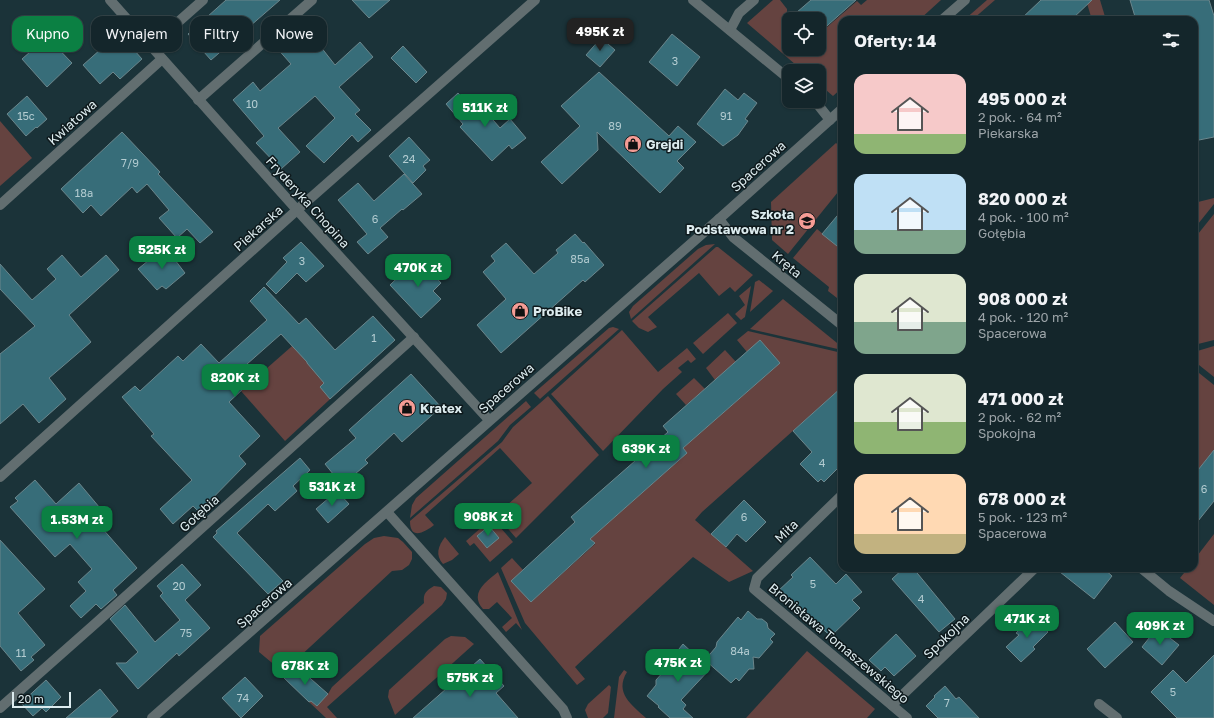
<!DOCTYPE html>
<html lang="pl">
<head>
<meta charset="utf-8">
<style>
	:root { --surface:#14262b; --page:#1d2e33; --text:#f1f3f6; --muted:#9da5a9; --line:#334347; --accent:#0b8043 }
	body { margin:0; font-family:"Golos Text",sans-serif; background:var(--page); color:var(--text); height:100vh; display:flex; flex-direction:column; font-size:15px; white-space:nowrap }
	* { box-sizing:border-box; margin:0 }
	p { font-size:13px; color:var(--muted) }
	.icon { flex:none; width:22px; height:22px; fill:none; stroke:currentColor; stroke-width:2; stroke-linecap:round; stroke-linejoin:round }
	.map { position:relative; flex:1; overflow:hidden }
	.panel { position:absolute; left:838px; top:16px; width:360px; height:556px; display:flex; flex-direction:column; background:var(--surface); border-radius:12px; box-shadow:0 1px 3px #0004,0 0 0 1px var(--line) }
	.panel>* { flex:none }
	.guide { position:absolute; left:12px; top:16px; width:380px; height:36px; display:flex; gap:8px }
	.tools { position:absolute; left:782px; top:12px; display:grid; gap:8px }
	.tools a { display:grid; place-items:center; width:44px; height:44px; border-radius:8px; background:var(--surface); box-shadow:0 1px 3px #0004,0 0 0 1px var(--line); font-size:20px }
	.scale { position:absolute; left:12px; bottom:10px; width:59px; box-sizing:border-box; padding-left:4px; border:2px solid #dcebee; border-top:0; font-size:11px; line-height:14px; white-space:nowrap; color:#dcebee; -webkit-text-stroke:3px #0e191c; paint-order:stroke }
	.price { position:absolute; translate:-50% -34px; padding:0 9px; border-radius:8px; background:var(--accent); color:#fff; font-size:13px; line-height:26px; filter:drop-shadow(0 1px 2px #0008) }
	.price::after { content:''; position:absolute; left:50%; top:24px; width:12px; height:9px; margin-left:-6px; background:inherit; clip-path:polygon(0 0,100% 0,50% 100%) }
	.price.current { background:#222; color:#fff }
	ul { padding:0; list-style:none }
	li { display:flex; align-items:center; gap:12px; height:100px; padding:0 16px }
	li span { display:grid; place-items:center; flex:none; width:112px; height:80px; border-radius:12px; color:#555 }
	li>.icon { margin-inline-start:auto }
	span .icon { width:48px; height:48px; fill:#fffc; stroke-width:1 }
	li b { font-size:17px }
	h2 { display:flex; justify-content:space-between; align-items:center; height:48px; padding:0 16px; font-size:17px }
	.pill { padding:0 14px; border-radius:12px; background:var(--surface); box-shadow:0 1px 3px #0004,0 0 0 1px var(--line); font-size:14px; line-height:36px }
	.pill.current { background:var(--accent); color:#fff }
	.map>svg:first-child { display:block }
	.green { fill:#654340 }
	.building { fill:#376d79; stroke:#6b868c }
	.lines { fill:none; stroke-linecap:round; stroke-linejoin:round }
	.minor { stroke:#626e70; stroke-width:10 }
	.labels { text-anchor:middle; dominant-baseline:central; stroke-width:3; stroke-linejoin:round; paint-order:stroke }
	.number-label { font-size:11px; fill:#b3ccd1 }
	.street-label { font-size:13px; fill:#dcebee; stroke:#0e191c }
	.poi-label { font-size:13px; font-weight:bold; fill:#dcebee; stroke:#0e191c; text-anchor:start }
</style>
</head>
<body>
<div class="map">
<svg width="1214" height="718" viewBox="0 0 1214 718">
	<rect width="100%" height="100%" fill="#1b3339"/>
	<g class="green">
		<polygon points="773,0 780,0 787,9 787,14 790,17 781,25 789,34 789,49 819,49 819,34 857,1 861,5 867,0 941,0 919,20 842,20 842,88 833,96 819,84 819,71 803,71 747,23"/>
		<polygon points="987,0 995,0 972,20 964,20"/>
		<polygon points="1086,0 1100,0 1106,20 1092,20"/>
		<polygon points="0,121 32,158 0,186"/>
		<polygon points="836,143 842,148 842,187 788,254 772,240 771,202"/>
		<polygon points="1214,198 1214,204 1194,229 1194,203"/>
		<polygon points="1214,214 1214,340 1194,345 1194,239"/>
		<polygon points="817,229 842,250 842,291 837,298 828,291 829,287 793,258"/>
		<polygon points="715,244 631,319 629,312 633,306 698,249 706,245"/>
		<polygon points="716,247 718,247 753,275 735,292 730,287 719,296 699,273 648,317 657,327 648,332 639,328 632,321"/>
		<polygon points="759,280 773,291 750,312 755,282"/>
		<polygon points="751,286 745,317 741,320 735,314 745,305 739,296"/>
		<polygon points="783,299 842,347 842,350 750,329"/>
		<polygon points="728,313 737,323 703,354 693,343"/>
		<polygon points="613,327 619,329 540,399 534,393 609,328"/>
		<polygon points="622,330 658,372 687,348 696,359 691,363 688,360 678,368 682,372 663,389 603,451 551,394"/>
		<polygon points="748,331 842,353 842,387 702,512 695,520 753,571 729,582 693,557 575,667 585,679 577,685 525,623 501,568 512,558 523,570 531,602 595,544 590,539 687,453 683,448 780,363 761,341 747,352 737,340"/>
		<polygon points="299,340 342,388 285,441 241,391"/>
		<polygon points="1214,346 1214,377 1194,361 1194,352"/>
		<polygon points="725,350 736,362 715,380 706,368"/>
		<polygon points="1194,369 1214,385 1214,450 1194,475"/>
		<polygon points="694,378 705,389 686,405 676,394"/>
		<path d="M548,396L599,455L516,538L496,515L532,483L500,448L425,515L434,525C425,532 410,541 410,521L502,442L513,427Z"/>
		<polygon points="526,401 531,407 510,425 498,441 410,518 412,505 416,498"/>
		<polygon points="492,518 513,542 490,562 474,543 470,546 466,541"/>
		<polygon points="1214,534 1214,605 1180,578 1188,568 1194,568 1194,560"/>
		<polygon points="384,536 398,538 403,542 412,552 412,559 409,565 402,570 392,571 283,672 259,652 260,636 365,544 374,538"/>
		<path d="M445,537L459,554L452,560L443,564C435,555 438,546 445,537Z"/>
		<path d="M498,572L522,630L516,623L506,632L502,627L512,618L497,602L489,609H483C469,593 486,582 498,572Z"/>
		<path d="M434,586L441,587L447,593L446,599L442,605L327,707L337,718H326L309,702L311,701L317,706L328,694L332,687L424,603C423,593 426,591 434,586Z"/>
		<polygon points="451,636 465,637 474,644 395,715 388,697 389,690 445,639"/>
		<polygon points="807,651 875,709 867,718 746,718"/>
		<path d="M624,670L627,672C614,693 632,705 646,718H614L619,677Z"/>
		<polygon points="609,685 611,687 608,713 603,718 588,718 585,710 588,704"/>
	</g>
	<g class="building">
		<polygon points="226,0 280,0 211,60 188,34"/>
		<polygon points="352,0 390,0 369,18"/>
		<polygon points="811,0 856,0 819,33 819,19 789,19"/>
		<polygon points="1041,0 1092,0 1071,20 1020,20"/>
		<polygon points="1130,0 1209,0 1214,16 1214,137 1194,141 1194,20 1136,20"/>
		<polygon points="306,28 335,65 360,42 373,57 339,87 360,110 355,114 371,130 358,142 352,135 324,163 306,146 335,118 315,96 278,128 300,152 281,169 256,143 264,136 233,100 253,82 260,91 291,64 276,47 289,37 295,44"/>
		<polygon points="119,33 142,59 120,79 113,72 100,84 83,65"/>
		<polygon points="672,34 700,57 677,86 649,62"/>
		<polygon points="47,37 72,63 47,87 22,59"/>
		<polygon points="601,38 615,50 600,67 586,55"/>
		<polygon points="403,46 427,72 416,83 391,58"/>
		<polygon points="599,72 669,136 678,126 696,142 677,161 684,168 660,193 597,132 598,150 562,184 541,162 580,126 561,106"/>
		<polygon points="725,89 738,100 744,93 757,103 745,119 748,121 738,135 723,146 697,124"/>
		<polygon points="458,93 474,110 480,105 500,128 510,119 526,138 512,149 509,145 492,161 460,127 463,124 446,104"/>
		<polygon points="27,96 47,119 37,128 36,127 26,136 7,114"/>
		<polygon points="122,132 160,172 158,174 213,232 200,243 187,229 177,238 159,218 169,210 147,184 137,193 132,187 101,216 91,205 83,213 61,189"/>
		<polygon points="409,137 430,160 423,166 426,170 413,183 389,156"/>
		<polygon points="404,174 422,194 403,210 402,209 380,228 388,237 368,254 357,242 367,234 338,200 358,183 374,201"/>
		<polygon points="842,210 842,250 822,234"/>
		<polygon points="575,234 583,243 584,242 604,265 585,282 583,280 501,353 477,325 506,299 483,272 495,261 491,256 506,243 534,274 558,253 556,250"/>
		<polygon points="301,242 324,266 306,282 297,273 276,294 266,284 287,262 283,258"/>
		<polygon points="165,247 185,273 166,289 162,286 157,290 138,269"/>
		<polygon points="62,255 81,277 106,255 119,270 69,315 91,342 49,378 66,399 39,423 23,404 0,424 0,354 35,326 0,289 0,264 32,300 56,279 47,269"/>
		<polygon points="418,258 441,283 433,291 441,299 421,318 390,285"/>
		<polygon points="264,287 299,324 306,318 335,350 373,316 395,340 330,399 320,387 324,383 307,363 307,362 281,334 238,372 239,374 235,377 244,388 229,402 260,436 239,456 246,464 199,512 193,506 173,524 160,509 192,480 151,436 154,434 122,397 135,386 140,391 178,356 183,361 201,344 219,363 267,320 250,301"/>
		<polygon points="760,340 780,363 683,448 687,453 590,539 595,543 531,602 511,581 575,522 571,517 668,432 663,426"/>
		<polygon points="411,374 441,407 402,442 394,433 365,460 368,463 342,485 325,464 356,438 349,430"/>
		<polygon points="842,387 842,464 824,482 821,479 818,482 800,464 812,452 793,431"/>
		<polygon points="1214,450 1214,501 1194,526 1194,475"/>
		<polygon points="300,458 310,470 293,486 297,491 275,511 268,504 237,533 283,581 268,594 213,537 217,533 216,531"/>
		<polygon points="35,480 56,504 79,483 110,520 101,527 137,568 113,590 117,595 101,609 96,604 81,618 70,606 86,591 78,582 92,569 70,544 55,557 10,507 18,501 15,498"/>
		<polygon points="337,491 349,504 328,523 316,509"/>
		<polygon points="744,500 766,522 746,542 737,534 726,547 711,534"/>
		<polygon points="489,526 499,538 487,548 477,536"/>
		<polygon points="0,540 45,589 18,613 45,645 31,657 34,660 21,671 0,646"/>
		<polygon points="810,557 836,584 846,574 862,592 852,600 860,608 831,636 777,592 793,577 791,575"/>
		<polygon points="182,564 201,585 185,600 210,628 179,656 177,653 138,689 116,663 126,663 138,652 110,619 125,605 155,642 180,620 160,596 163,593 157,586"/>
		<polygon points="904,568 913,568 955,619 939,632 892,579"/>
		<polygon points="1055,568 1103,568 1112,576 1094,599"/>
		<polygon points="748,611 757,619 762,619 767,623 768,628 775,634 770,639 773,642 759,658 753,657 754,669 749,669 739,681 736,678 731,683 705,660 716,647 717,642 738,617 741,620"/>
		<polygon points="1033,616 1048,632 1033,647 1035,649 1021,662 1006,647 1019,635 1016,633"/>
		<polygon points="1115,622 1133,642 1105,668 1087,649"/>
		<polygon points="1157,628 1179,645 1162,665 1142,647"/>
		<polygon points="896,634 916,656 894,676 885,667 881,671 869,660"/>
		<polygon points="683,644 710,669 681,700 686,705 683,709 693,718 670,718 658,707 659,706 647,696 656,685 656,680 665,670 666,665"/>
		<polygon points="1214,655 1214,718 1177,718 1151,692 1173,670 1186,683"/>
		<polygon points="480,659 504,686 496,693 518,718 413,718"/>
		<polygon points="294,664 328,694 317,706 311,701 309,702 283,677"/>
		<polygon points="245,677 263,696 241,718 222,698"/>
		<polygon points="46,680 61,697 46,712 42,708 33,716 21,703"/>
		<polygon points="945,686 956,699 959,697 979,718 938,718 926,706 935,697 934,696"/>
		<polygon points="100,689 118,711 110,718 66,718"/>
	</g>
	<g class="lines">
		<g class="minor">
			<polyline points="110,0 297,210 489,420"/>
			<polyline points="693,0 789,79"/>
			<polyline points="942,20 965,0"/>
			<polyline points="730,30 739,13 754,0"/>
			<polyline points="151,46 203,0"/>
			<polyline points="198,100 312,0"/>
			<polyline points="815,101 830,120"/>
			<polyline points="0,205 162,59"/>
			<polyline points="719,219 733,237 842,325"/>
			<polyline points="0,477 297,210 535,0"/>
			<polyline points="842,495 757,578 754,589 907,718"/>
			<polyline points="387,512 563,709 567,718"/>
			<polyline points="1141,568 1169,591 1214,621"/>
			<polyline points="1099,704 1117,718"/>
			<polyline points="892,705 1035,568"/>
			<polyline points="0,708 96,623 414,337"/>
			<polyline points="152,718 719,219 842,109"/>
		</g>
	</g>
	<defs>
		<symbol id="shop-disc" viewBox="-11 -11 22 22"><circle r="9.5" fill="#f59c95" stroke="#0e191c"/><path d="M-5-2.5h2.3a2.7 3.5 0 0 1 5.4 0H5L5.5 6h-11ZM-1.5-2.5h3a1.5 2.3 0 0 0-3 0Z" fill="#111"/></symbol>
		<symbol id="school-disc" viewBox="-11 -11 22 22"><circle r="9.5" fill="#f59c95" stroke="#0e191c"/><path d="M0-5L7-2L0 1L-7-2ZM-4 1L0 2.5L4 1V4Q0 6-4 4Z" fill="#111"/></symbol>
	</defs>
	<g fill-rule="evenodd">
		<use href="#shop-disc" x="623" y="134" width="20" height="20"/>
		<use href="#school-disc" x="797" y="211" width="20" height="20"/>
		<use href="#shop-disc" x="510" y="301" width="20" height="20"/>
		<use href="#shop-disc" x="397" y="398" width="20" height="20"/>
	</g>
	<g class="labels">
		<g class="number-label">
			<text x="675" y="60">3</text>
			<text x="252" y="103">10</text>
			<text x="26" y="115">15c</text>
			<text x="726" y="115">91</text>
			<text x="615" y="125">89</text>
			<text x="409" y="158">24</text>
			<text x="130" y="162">7/9</text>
			<text x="84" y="192">18a</text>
			<text x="375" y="218">6</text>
			<text x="580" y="258">85a</text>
			<text x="302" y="260">3</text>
			<text x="374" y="337">1</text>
			<text x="822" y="462">4</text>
			<text x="1204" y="488">6</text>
			<text x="744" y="516">6</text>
			<text x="813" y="583">5</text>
			<text x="179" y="585">20</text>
			<text x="921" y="598">4</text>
			<text x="186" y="632">75</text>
			<text x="740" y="650">84a</text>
			<text x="21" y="652">11</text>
			<text x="1173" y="691">5</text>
			<text x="243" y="697">74</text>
			<text x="947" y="702">7</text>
		</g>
		<g class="street-label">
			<text transform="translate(72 122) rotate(-42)">Kwiatowa</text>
			<text transform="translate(758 166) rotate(-42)">Spacerowa</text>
			<text transform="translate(308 202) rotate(48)">Fryderyka Chopina</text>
			<text transform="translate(258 228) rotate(-42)">Piekarska</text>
			<text transform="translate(787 264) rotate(40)">Kręta</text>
			<text transform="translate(506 388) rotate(-41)">Spacerowa</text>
			<text transform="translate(199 513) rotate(-42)">Gołębia</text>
			<text transform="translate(786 531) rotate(-44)">Miła</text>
			<text transform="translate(264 603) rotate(-41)">Spacerowa</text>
			<text transform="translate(946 636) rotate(-44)">Spokojna</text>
			<text transform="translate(839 643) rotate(40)">Bronisława Tomaszewskiego</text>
		</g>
		<g class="poi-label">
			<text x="646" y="144">Grejdi</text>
			<text x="794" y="214" text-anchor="end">Szkoła<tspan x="794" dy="15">Podstawowa nr 2</tspan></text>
			<text x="533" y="311">ProBike</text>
			<text x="420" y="408">Kratex</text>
		</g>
	</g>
</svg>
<div class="tools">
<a><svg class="icon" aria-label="locate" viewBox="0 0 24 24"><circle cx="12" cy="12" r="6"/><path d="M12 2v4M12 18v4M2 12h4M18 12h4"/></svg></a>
<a><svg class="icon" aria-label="layers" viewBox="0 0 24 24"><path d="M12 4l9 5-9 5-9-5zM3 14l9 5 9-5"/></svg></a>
</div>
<div class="scale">20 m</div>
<b class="price current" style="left:600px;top:52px">495K zł</b>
<b class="price" style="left:485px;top:128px">511K zł</b>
<b class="price" style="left:162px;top:270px">525K zł</b>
<b class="price" style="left:418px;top:288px">470K zł</b>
<b class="price" style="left:235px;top:398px">820K zł</b>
<b class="price" style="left:646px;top:469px">639K zł</b>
<b class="price" style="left:332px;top:507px">531K zł</b>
<b class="price" style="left:488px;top:537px">908K zł</b>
<b class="price" style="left:77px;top:540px">1.53M zł</b>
<b class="price" style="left:1027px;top:639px">471K zł</b>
<b class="price" style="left:1160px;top:646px">409K zł</b>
<b class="price" style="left:678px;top:683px">475K zł</b>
<b class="price" style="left:305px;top:686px">678K zł</b>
<b class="price" style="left:470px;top:698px">575K zł</b>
<div class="guide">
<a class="pill current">Kupno</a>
<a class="pill">Wynajem</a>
<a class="pill">Filtry</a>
<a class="pill">Nowe</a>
</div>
<section class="panel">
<h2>Oferty: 14<svg class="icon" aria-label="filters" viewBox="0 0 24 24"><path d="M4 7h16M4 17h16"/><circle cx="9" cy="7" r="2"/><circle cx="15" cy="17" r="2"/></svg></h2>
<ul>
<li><span style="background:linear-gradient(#f6c9c9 75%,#8fb573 0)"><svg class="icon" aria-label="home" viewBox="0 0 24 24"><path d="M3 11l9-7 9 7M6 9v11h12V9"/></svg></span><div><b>495 000 zł</b><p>2 pok. · 64 m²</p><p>Piekarska</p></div></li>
<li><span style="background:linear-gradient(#bfe0f5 70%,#7fa58c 0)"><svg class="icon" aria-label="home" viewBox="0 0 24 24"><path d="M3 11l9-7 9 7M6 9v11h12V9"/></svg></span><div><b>820 000 zł</b><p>4 pok. · 100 m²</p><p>Gołębia</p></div></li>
<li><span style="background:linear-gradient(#dfe7d0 60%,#7fa58c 0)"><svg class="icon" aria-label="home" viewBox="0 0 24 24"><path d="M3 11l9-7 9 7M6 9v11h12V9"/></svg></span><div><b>908 000 zł</b><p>4 pok. · 120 m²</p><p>Spacerowa</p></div></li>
<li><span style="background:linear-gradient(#dfe7d0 60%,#8fb573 0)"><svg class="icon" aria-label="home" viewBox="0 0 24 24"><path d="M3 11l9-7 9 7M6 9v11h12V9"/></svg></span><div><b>471 000 zł</b><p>2 pok. · 62 m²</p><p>Spokojna</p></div></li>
<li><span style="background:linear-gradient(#ffd9b3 75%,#c2b280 0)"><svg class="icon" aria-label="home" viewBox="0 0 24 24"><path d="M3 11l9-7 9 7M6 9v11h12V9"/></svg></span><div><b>678 000 zł</b><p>5 pok. · 123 m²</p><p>Spacerowa</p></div></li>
</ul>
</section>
</div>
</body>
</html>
